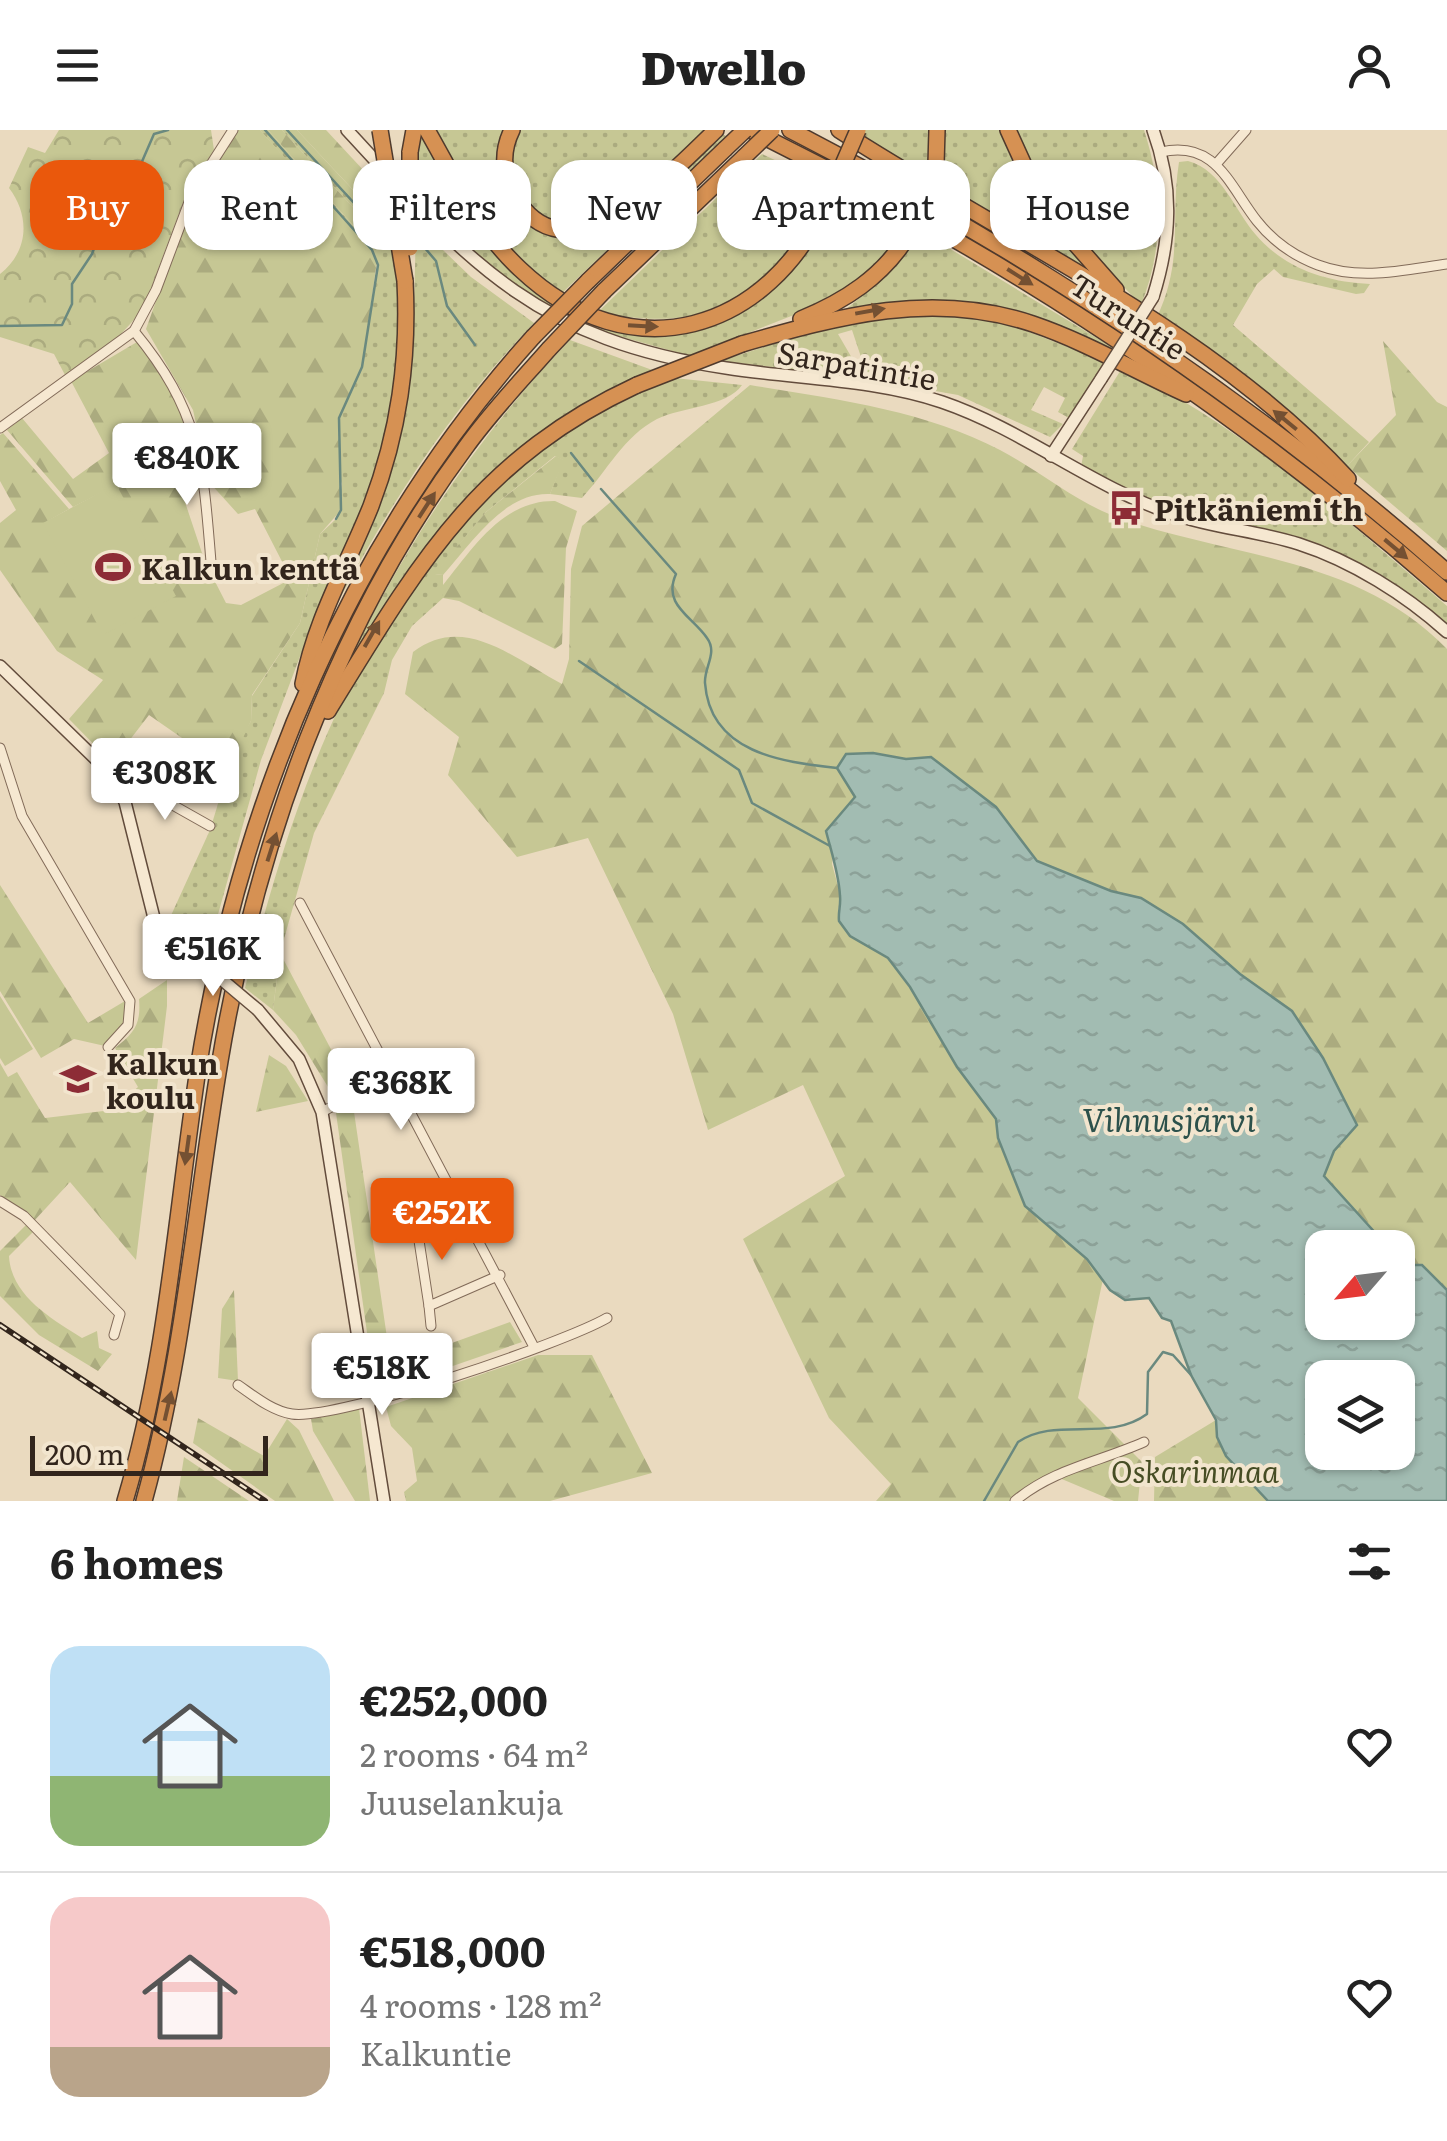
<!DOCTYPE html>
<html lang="en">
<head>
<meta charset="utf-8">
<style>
	:root { --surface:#fff; --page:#f2f2f2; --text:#222; --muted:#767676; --line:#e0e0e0; --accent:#ea580c }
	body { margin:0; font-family:Literata,serif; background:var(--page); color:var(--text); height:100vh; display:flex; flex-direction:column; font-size:38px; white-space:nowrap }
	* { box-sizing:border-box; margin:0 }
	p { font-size:32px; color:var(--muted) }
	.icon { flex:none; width:55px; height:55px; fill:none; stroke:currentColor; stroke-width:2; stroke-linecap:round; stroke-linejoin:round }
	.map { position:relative; height:1371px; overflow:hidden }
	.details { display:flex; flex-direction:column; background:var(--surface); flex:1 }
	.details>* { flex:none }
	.banner { position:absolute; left:30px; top:30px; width:1388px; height:90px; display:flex; gap:20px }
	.needle { width:65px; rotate:242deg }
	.fabs { position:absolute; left:1305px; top:1100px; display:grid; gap:20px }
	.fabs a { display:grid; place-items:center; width:110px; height:110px; border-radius:20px; background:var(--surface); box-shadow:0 2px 8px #0004; font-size:50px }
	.scale { position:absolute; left:30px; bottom:25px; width:238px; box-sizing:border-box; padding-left:10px; border:5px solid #32251c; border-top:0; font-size:28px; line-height:35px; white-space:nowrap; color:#32251c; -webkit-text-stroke:8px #f2e5ce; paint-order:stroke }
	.price { position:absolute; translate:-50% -85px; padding:0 22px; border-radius:10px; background:#fff; color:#222; font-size:32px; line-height:65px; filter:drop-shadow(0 2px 5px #0008) }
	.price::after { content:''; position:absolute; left:50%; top:60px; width:30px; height:22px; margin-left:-15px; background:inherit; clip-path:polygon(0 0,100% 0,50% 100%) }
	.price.selected { background:var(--accent); color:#fff }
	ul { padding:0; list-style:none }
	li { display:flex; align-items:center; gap:30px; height:250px; padding:0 50px }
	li+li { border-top:2px solid var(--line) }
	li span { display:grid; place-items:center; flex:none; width:280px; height:200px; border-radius:30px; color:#555 }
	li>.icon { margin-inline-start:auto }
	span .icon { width:120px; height:120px; fill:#fffc; stroke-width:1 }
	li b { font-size:42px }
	h2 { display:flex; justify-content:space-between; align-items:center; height:120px; padding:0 50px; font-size:42px }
	.pill { padding:0 35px; border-radius:30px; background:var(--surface); box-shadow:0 2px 8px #0004; font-size:35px; line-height:90px }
	.pill.selected { background:var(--accent); color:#fff }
	header { display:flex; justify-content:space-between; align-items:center; height:130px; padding:0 50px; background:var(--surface); font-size:45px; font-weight:800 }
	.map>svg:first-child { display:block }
	.grass { fill:url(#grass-dots) }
	.forest { fill:url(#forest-firs) }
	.park { fill:url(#park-crowns) }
	.pitch { fill:#c6c794 }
	.water { fill:url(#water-ripples); stroke:#6a897f; stroke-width:2.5; fill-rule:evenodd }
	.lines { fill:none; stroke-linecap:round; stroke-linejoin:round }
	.stream { stroke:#6a897f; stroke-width:2.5 }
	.street-casing { stroke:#826b59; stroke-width:11 }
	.secondary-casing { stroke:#634c3c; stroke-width:14 }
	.highway-casing { stroke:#4f3a2d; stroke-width:18 }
	.street { stroke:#f6e8d1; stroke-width:9 }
	.secondary { stroke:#f6e8d1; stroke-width:11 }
	.highway { stroke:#d69153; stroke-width:15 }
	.rail-casing { stroke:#32251c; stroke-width:6 }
	.rail { stroke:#f2e5ce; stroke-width:2.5; stroke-dasharray:8; stroke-linecap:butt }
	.secondary-bridge-casing { stroke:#634c3c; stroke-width:14; stroke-linecap:butt }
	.highway-bridge-casing { stroke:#4f3a2d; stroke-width:18; stroke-linecap:butt }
	.secondary-bridge { stroke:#f6e8d1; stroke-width:11 }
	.highway-bridge { stroke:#d69153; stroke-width:15 }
	.oneway { fill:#745032 }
	.labels { text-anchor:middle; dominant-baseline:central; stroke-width:8; stroke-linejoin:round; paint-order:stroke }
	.street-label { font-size:30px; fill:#32251c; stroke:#f2e5ce }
	.poi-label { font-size:30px; font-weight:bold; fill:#32251c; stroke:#f2e5ce; text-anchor:start }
	.park-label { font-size:30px; font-style:italic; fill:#464d24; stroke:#f2e5ce }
	.water-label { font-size:32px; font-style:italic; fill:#2c514b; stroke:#f2e5ce }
</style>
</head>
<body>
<header><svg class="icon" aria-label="menu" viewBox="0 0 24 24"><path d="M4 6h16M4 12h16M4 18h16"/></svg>Dwello<svg class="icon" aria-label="person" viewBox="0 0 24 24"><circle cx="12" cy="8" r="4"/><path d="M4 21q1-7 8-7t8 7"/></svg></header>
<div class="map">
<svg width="1447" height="1371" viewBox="0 0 1447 1371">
	<defs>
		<pattern id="grass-dots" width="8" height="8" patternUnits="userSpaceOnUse" patternTransform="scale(2.5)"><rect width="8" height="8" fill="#c6c794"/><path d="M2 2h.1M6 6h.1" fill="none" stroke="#abab7f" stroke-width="1.8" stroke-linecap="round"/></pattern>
		<pattern id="forest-firs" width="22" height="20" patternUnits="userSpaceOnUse" patternTransform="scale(2.5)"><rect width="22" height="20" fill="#c6c794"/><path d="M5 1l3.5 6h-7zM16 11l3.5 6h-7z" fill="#abab7f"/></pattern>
		<pattern id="park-crowns" width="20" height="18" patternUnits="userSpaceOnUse" patternTransform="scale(2.5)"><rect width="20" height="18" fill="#c6c794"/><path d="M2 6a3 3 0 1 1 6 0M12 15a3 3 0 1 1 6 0" fill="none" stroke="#abab7f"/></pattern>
		<pattern id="water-ripples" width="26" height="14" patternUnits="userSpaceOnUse" patternTransform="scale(2.5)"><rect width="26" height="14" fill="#a2bcb2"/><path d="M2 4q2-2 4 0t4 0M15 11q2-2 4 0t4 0" fill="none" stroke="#8ca198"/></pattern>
	</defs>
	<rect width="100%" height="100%" fill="#eadabf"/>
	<g class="grass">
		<polygon points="260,0 268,0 374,119 372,98 282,0 297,0 368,76 366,43 389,65 402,152 400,254 367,376 313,492 261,630 207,824 168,792 210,700 235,618 251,591 252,566 300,493 320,404 336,389 342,354 337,340 339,288 362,237 378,135"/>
		<polygon points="419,0 459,70 555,172 548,178 500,145 414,64"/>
		<path d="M434,0H505C503,40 497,83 545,96C554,99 565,104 575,105C619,108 688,31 720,3L726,6L561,164C496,116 473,68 434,0Z"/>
		<path d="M519,0H708C663,41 578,140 522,66C507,46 509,22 519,0Z"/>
		<polygon points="863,0 930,0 926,48 859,9"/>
		<path d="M942,0H1002C1019,66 1061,113 1109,159L936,54Z"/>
		<path d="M1012,0H1144C1163,58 1164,118 1141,175L1047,76Z"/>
		<path d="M762,24L828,55C782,162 714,207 598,182Z"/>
		<path d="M1188,31C1222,40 1235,81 1256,105C1285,139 1327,152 1370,154L1364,163L1356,164L1283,147L1274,139L1257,154L1233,195L1369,312L1347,336L1157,187C1184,130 1170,89 1179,32Z"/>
		<path d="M838,60L908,96L877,136L827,172L690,226L583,196L590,189C634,200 645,198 689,190C781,172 800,142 838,60Z"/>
		<path d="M416,94L471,147L534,193C441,289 374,398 315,517L403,292L413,225Z"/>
		<polygon points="919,100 1115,219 1111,225 1031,190 844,181 888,144"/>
		<polygon points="914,183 995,189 1107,232 1069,288 1058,282 1065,268 1044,257 1031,280 1063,294 1050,307 958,265 862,248 863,233 852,200 838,204 856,235 854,246 720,231 820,199"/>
		<path d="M570,210L655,241L467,371L402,448L344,542C402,419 475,309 570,210Z"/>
		<path d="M1122,238C1244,297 1344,388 1447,476V497L1314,415L1152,371L1081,337L1083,326L1072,319Z"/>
		<path d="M674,248L742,255C727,277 681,277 657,289C624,306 607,341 582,368L550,364L563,330L555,326L486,382L435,444L443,445V468L412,496L392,530L384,563L314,703L280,823L273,880L245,858C295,657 358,482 514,337C558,296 620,271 674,248Z"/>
	</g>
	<g class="forest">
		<path d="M238,0H260L377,131L362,237L339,288L341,380L320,404L300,493L252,565L251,591L228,640L149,585L112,633L69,589L103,550L57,521L0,440V393L16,380L0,351V305L3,303L69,379L44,393L116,355L73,377L7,300L22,288L73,349L109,323L71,251L137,212C177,253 193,305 200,359L184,369L205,432L226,473L241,475L291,449L255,379L238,384L209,352L193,280L146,199L194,65Z"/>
		<polygon points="268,0 282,0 372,98 376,121"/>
		<polygon points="297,0 326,0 366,43 370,78"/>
		<polygon points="1383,211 1437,272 1447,277 1447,421 1347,336 1396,285"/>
		<path d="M750,255C835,269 924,280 1000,320C1040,341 1077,373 1119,388C1233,428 1357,426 1447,519V1160L1422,1135H1401L1398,1118L1383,1115L1324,1046L1334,1021L1356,994L1323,928L1292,881L1240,844L1183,794L1142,768L1111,761L1037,731L996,677L931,627L906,629L873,623L834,720L832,734L841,767L838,781L850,806L888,828L938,898L957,937L996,989L998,1008L1025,1075L1087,1129L1103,1149L1078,1268L1142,1332L1138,1371H1114L1057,1347L1020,1371H876L891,1354L829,1288L743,1109L845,1046L803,955L708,1000L673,884L588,708L517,727L448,645L459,607L405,564L413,522C464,483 513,528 562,554L569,529L571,439L582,396Z"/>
		<path d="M556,326L564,330L550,364C504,362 472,413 443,445L434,444L486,382Z"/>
		<path d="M555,371L577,381L566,418L562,514L555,519L459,471L443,468V455C473,418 503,370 555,371Z"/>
		<path d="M0,755L88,893L125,871C129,892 121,902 105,916L74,909L41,928L0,861Z"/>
		<polygon points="280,823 351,957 333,965 296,905 273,880"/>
		<path d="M167,850V876L136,1130L70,1052L34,1091L0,1065V933L8,947L17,942L45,988L112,980L138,957L115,918C135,902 141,894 139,869Z"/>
		<polygon points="269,925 286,936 308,971 256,982"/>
		<polygon points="353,975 391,1235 510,1192 522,1212 386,1259 374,1252 336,983"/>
		<path d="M26,1095L34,1101L9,1126C11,1166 52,1189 82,1208L97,1201L99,1218L112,1224L98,1241L39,1205L0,1166V1121Z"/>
		<polygon points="234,1160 238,1251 218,1248 222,1179"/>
		<polygon points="538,1225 592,1225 652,1343 550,1371 406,1371 404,1362 417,1351 412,1318 391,1296 386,1277"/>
		<polygon points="359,1278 370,1371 355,1371 313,1301 311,1289"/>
		<polygon points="198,1288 264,1326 287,1289 299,1300 334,1371 275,1371 193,1313"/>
		<path d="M1216,1290C1218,1326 1245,1346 1268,1371H1154L1155,1327Z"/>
		<polygon points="184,1327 249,1371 177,1371"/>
	</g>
	<path class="park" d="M59,0H211L214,20L187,62L143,180L108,218L65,245L54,224L0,207V144C28,122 31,87 9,58L28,17L45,23Z"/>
	<g class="pitch">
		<polygon points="116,354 176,466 103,505 43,393"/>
		<polygon points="0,866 33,919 5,936 0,928"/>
	</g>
	<path class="water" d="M873,623L906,629L931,627L996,677L1037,731L1111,761L1141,768L1183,794L1240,844L1292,881L1323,928L1357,995L1334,1021L1324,1046L1388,1117L1322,1118V1192H1398V1124L1401,1135H1422L1447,1160V1371H1268L1226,1326L1217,1307L1216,1290L1191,1245L1171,1191L1162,1188L1149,1168L1125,1170L1110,1160L1087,1129L1025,1076L998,1008L996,989L957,937L910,857L888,828L850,806L839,791C838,782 841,775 840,766C839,744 831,721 826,701L855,667L837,638L846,624ZM1322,1248H1398V1322H1322Z"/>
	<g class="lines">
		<g class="stream">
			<polyline points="265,0 372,120 378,135 362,237 339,288 341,380 336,389"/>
			<polyline points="287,0 376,97 388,97"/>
			<polyline points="418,110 436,131 447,176 475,215"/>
			<polyline points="0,196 62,195 72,174 72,154 92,124 107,83 130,59 154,4 168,0"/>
			<polyline points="571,323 593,351"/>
			<path d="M601,359L676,444C662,475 692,486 707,508C718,523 704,537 705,553C710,623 782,632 837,638"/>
			<polyline points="579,531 739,640 752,673 830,716"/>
			<path d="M984,1371L1018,1312C1056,1286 1108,1313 1147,1284L1148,1242L1163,1222L1173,1225L1191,1245"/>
		</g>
		<defs>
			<g id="street">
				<path d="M1161,22C1216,10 1229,55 1257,91C1273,111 1294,126 1318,135C1360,151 1404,140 1447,134"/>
				<polyline points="1217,33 1246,0"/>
				<path d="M134,201C200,281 203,332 211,432"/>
				<polyline points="0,298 134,201 156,160 192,64 233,0"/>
				<polyline points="0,618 22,686 130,871 128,895 108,917"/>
				<polyline points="119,659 139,656 210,696"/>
				<polyline points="300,773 534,1217"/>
				<polyline points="322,982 392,944"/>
				<polyline points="457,1066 416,1091 429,1176 500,1145"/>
				<polyline points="0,1071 24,1086 120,1184 114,1205"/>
				<polyline points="429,1176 431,1196"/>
				<path d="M238,1255C254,1266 272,1281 292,1284C336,1291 564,1213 607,1188"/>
				<path d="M1015,1371C1053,1339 1099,1332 1144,1312"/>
			</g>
			<g id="secondary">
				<path d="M347,0C470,134 537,210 726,238C797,249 874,249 942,272C1024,300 1092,357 1173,384C1214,398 1258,401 1299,414C1352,431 1406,465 1447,502"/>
				<path d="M1153,167C1171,110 1174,57 1153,0"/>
				<polyline points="1051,326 1101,249"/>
				<polyline points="0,536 108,641 125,672 154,788 195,827"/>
				<polyline points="258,880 299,929 322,982 384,1371"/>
			</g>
			<g id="highway">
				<path d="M427,0C455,49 478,100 520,139C631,244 769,203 828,69"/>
				<path d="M512,0C501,22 503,45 515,66C567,157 674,40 716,0"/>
				<path d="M750,0C1003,124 1235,277 1447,463"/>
				<path d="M790,0C1026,121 1248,267 1447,442"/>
				<path d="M839,0C1007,109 1212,200 1348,349"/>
				<polyline points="1008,0 1043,77 1116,160"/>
				<polyline points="410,22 414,0"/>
				<polyline points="936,34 937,0"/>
				<polyline points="588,151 725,19"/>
				<polyline points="604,161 744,27"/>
				<path d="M801,189C845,171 882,147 908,106"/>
				<path d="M742,214C840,186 933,160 1033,194C1086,212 1135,241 1186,264"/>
				<path d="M303,554C315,490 347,436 371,376C399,302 409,230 405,151"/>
				<path d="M328,581C416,438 477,329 637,255"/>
				<path d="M125,1371C167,1230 176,1084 198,939C241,670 350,410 533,207"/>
				<path d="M144,1371C184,1226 195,1078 220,931C256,715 335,493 466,317C491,282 521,251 549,219"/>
			</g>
		</defs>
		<use href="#street" class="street-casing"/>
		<use href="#secondary" class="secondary-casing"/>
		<use href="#highway" class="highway-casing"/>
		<use href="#street" class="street"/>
		<use href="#secondary" class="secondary"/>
		<use href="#highway" class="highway"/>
		<defs>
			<polyline id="rail" points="0,1195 265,1371"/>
		</defs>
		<use href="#rail" class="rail-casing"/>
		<use href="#rail" class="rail"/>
		<defs>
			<g id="secondary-bridge">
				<polyline points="1101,249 1153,167"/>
				<polyline points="195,827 258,880"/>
			</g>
			<g id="highway-bridge">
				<polyline points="380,0 405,151"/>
				<polyline points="725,19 745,0"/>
				<polyline points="410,22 410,118"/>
				<polyline points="744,27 772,0"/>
				<polyline points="828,69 858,0"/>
				<polyline points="908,106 929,63 936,34"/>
				<polyline points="533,207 588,151"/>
				<polyline points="549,219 604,161"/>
				<polyline points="637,255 742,214"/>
			</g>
		</defs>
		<use href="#secondary-bridge" class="secondary-bridge-casing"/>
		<use href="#highway-bridge" class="highway-bridge-casing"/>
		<use href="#secondary-bridge" class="secondary-bridge"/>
		<use href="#highway-bridge" class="highway-bridge"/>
	</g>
	<defs><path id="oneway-solid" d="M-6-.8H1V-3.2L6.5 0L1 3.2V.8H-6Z" transform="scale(2.5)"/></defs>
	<g class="oneway">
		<use href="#oneway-solid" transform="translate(1020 147) rotate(32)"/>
		<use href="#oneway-solid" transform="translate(870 181) rotate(-10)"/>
		<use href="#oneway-solid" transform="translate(643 196) rotate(3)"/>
		<use href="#oneway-solid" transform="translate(1285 290) rotate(-141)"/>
		<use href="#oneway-solid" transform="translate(427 375) rotate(-57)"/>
		<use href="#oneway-solid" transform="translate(1396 419) rotate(40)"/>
		<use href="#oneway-solid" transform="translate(372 504) rotate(-60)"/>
		<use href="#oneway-solid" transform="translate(272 717) rotate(-72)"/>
		<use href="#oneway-solid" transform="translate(187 1020) rotate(98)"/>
		<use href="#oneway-solid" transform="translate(168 1276) rotate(-77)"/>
	</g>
	<defs>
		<symbol id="bus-bare" viewBox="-9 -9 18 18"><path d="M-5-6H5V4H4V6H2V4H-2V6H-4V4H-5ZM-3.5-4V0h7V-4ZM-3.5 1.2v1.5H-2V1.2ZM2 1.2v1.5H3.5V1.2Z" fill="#8d2c36" stroke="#f2e5ce" stroke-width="2.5" paint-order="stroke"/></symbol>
		<symbol id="stadium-bare" viewBox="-9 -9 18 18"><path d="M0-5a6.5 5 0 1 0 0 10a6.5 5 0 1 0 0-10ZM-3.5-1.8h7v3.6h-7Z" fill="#8d2c36" stroke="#f2e5ce" stroke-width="2.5" paint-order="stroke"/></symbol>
		<symbol id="school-bare" viewBox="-9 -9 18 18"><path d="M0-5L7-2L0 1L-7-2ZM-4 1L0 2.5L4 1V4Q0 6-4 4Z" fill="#8d2c36" stroke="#f2e5ce" stroke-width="2.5" paint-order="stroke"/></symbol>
	</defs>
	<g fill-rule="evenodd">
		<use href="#bus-bare" x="1101" y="353" width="50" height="50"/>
		<use href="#stadium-bare" x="88" y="412" width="50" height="50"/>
		<use href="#school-bare" x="53" y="924" width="50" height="50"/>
	</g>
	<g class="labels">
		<g class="street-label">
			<text transform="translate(1129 185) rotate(33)">Turuntie</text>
			<text transform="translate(857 234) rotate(10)">Sarpatintie</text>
		</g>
		<g class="poi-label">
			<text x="1154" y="378">Pitkäniemi th</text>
			<text x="141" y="437">Kalkun kenttä</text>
			<text x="106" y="932">Kalkun<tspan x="106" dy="34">koulu</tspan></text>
		</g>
		<g class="park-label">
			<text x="1195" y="1340">Oskarinmaa</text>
		</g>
		<g class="water-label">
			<text x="1169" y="988">Vihnusjärvi</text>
		</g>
	</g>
</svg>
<div class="fabs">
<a><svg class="needle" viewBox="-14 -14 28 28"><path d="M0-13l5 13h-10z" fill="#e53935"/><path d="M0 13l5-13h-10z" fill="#767676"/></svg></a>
<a><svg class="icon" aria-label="layers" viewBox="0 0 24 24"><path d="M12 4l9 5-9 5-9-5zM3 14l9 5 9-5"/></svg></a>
</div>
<div class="scale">200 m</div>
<b class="price" style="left:187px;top:378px">€840K</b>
<b class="price" style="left:165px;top:693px">€308K</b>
<b class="price" style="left:213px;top:869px">€516K</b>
<b class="price" style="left:401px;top:1003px">€368K</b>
<b class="price selected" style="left:442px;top:1133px">€252K</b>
<b class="price" style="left:382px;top:1288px">€518K</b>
<div class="banner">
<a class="pill selected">Buy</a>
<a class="pill">Rent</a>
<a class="pill">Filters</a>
<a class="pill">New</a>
<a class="pill">Apartment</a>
<a class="pill">House</a>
</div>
</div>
<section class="details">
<h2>6 homes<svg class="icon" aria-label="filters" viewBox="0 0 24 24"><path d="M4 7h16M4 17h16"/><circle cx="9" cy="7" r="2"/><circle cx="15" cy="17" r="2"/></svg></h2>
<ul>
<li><span style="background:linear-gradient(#bfe0f5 65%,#8fb573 0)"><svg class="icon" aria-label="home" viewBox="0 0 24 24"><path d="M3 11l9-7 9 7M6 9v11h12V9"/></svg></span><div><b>€252,000</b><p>2 rooms · 64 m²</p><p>Juuselankuja</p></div><svg class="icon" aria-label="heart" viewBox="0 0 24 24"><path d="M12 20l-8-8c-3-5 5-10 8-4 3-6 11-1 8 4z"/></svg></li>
<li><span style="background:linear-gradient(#f6c9c9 75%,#b9a48a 0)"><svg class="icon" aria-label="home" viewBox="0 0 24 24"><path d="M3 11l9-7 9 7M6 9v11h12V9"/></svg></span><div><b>€518,000</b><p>4 rooms · 128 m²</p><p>Kalkuntie</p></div><svg class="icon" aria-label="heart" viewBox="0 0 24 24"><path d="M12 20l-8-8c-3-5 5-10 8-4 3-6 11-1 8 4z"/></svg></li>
</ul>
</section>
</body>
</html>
